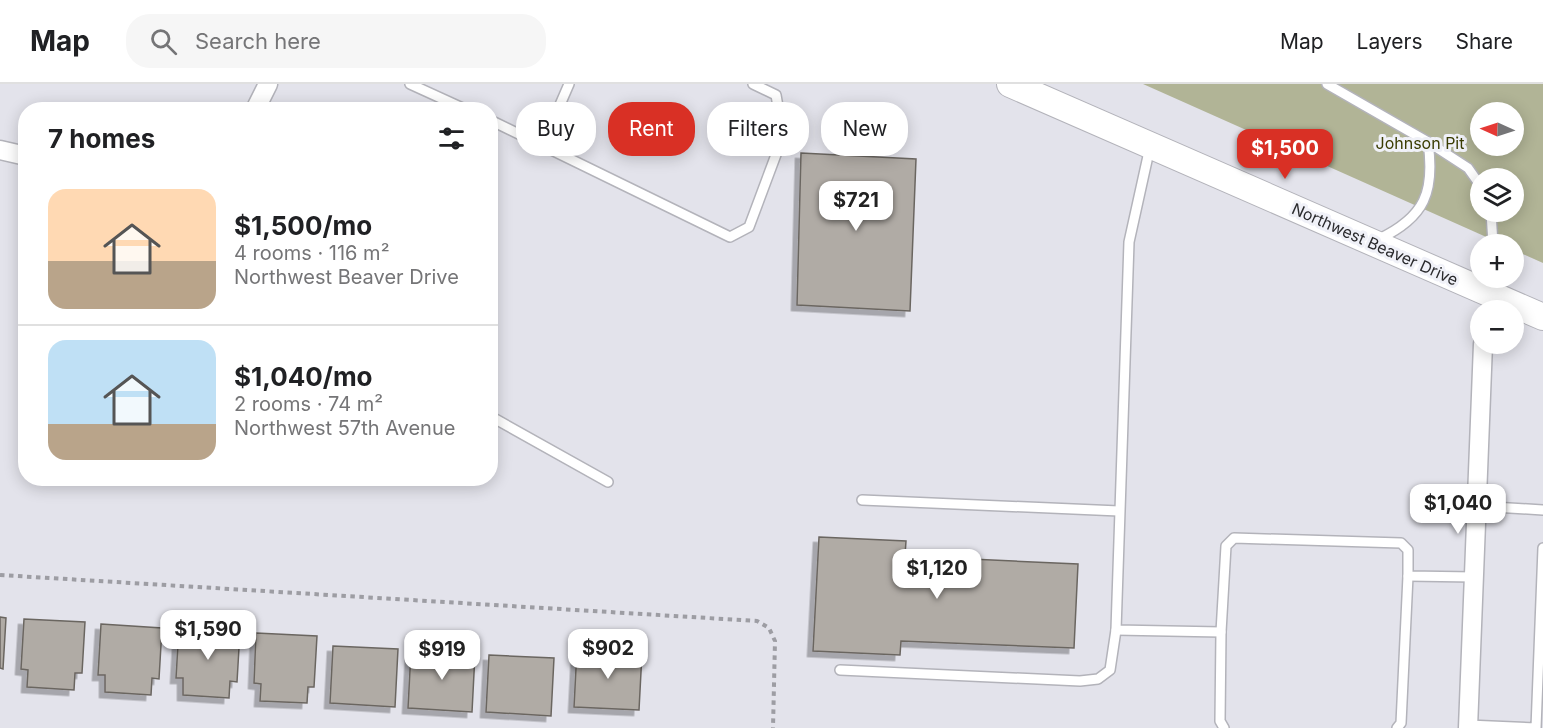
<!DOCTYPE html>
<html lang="en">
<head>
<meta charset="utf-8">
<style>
	:root { --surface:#fff; --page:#f6f6f6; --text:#202124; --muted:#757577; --line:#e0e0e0; --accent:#d93025 }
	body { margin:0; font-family:Inter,sans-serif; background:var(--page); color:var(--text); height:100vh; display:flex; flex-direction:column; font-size:22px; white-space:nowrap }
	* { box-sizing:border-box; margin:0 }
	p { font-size:20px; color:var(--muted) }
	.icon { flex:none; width:33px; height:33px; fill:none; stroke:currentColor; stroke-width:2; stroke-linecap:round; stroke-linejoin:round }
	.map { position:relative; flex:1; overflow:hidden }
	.details { position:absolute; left:18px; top:18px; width:480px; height:384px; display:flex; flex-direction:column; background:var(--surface); border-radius:24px; box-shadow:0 3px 15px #0003 }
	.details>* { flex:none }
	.banner { position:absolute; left:516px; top:18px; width:570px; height:54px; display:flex; gap:12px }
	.needle { width:39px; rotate:273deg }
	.tools { position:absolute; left:1470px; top:18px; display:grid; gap:12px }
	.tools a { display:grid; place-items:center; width:54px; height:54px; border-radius:50%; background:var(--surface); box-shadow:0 3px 15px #0003; font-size:30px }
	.price { position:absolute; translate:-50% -51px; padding:0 14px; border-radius:12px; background:#fff; color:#222; font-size:20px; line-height:39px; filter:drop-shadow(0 2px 3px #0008) }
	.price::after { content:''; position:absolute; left:50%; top:36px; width:18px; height:14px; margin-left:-9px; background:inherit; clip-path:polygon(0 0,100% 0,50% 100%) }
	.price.on { background:var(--accent); color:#fff }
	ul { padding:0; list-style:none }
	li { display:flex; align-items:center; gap:18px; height:150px; padding:0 30px }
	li+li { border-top:2px solid var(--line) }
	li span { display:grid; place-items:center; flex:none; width:168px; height:120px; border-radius:18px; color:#555 }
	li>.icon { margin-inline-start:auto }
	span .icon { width:72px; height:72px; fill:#fffc; stroke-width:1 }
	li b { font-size:26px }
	h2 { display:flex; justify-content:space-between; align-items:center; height:72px; padding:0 30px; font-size:26px }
	.tag { padding:0 21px; border-radius:24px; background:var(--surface); box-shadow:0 3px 15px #0003; font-size:21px; line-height:54px }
	.tag.on { background:var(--accent); color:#fff }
	header { display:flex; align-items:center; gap:36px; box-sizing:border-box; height:84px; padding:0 30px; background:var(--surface); border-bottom:2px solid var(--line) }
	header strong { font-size:28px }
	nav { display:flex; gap:33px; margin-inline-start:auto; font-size:21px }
	.search { width:420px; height:54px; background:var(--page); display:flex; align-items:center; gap:15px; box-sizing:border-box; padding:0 21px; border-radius:24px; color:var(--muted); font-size:22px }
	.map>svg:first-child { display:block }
	.green { fill:#b1b496; fill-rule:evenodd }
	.building { fill:#b0aba5; stroke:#6b6661; stroke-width:1.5; filter:url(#shadow) }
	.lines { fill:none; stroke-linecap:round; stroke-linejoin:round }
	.service-casing { stroke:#b3b3ba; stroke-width:12 }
	.minor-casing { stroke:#b3b3ba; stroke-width:21 }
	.secondary-casing { stroke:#b3b3ba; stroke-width:28 }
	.path { stroke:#9d9da3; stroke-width:4; stroke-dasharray:4.5 4.5; stroke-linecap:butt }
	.service { stroke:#fff; stroke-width:9 }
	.minor { stroke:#fff; stroke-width:18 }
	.secondary { stroke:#fff; stroke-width:26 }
	.labels { text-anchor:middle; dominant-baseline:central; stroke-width:6; stroke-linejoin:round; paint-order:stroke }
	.park-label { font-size:16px; fill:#3a3c02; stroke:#f0f1f8 }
	.street-label { font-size:16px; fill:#2a2a2d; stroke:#f0f1f8 }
</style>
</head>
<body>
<header>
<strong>Map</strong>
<div class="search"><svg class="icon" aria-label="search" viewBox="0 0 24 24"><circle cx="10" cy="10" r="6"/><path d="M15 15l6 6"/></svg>Search here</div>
<nav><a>Map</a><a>Layers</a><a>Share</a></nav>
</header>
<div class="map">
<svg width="1543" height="644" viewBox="0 0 1543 644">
	<defs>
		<filter id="shadow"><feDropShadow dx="-5.5" dy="5.5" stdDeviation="0" flood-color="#0004"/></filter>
	</defs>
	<rect width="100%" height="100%" fill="#e3e3eb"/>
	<path class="green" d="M1143,0H1543V179L1514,166V160H1502ZM1480,28H1514V62H1480ZM1480,94H1514V128H1480Z"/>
	<g class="building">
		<polygon points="801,69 916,75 910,227 797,221"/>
		<polygon points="819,453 906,457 905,472 1078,480 1074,564 901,557 900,571 813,567"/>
		<polygon points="0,533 6,534 3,585 0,584"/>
		<polygon points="24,535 85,538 82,589 75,589 74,606 27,603 28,586 21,585"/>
		<polygon points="101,540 162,544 159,595 152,594 151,611 105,608 105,591 98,591"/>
		<polygon points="179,543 240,547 237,598 230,597 229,614 183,611 183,594 176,594"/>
		<polygon points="256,549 317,552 314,603 308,603 307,619 260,617 261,600 254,599"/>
		<polygon points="333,562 398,565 395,623 330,619"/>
		<polygon points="577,565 642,569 639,626 574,623"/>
		<polygon points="411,567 475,570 472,628 408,624"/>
		<polygon points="489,571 554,574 551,632 486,628"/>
	</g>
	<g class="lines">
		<defs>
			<g id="service">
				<polyline points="410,0 467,26"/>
				<path d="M1327,0L1428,58C1435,108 1425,133 1379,155"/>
				<polyline points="490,36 730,153 749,143 783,52 776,11 753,0"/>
				<polyline points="1428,58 1468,84 1480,101"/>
				<polyline points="543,60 569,0"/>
				<polyline points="1150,63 1129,158 1116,546 1221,548 1226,462 1234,454 1401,459 1408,466 1408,492 1474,493"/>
				<polyline points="1491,128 1493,160"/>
				<polyline points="490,332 608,398"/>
				<polyline points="862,416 1119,427"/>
				<polyline points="1477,422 1543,426"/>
				<polyline points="1221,548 1220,637 1224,644"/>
				<polyline points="840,586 1080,597 1098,595 1110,586 1116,546"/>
				<polyline points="1468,641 1536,644 1543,464"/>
				<polyline points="1397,644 1401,639 1408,492"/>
			</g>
			<g id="minor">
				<polyline points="255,26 268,0"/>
				<polyline points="0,66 26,72"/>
				<polyline points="1468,644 1483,260"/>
			</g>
			<polyline id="secondary" points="1010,0 1543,233"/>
		</defs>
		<use href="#service" class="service-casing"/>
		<use href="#minor" class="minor-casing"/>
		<use href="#secondary" class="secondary-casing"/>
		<polyline class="path" points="0,491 757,537 769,544 775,557 773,644"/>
		<use href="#service" class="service"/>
		<use href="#minor" class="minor"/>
		<use href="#secondary" class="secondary"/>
	</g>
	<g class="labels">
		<g class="park-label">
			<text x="1420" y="59">Johnson Pit</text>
		</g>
		<g class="street-label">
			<text transform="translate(1375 160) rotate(24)">Northwest Beaver Drive</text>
		</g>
	</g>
</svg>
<div class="tools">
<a><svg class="needle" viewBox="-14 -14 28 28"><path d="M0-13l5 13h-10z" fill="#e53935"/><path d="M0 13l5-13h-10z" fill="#757577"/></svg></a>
<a><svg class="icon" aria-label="layers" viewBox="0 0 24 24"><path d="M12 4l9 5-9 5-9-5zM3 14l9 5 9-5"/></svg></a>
<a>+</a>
<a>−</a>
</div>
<b class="price on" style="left:1285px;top:96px">$1,500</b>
<b class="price" style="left:856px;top:148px">$721</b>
<b class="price" style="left:1458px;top:451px">$1,040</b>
<b class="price" style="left:937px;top:516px">$1,120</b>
<b class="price" style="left:208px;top:577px">$1,590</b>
<b class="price" style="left:608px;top:596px">$902</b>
<b class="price" style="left:442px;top:597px">$919</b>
<div class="banner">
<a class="tag">Buy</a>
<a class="tag on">Rent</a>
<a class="tag">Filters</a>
<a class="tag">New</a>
</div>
<section class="details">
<h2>7 homes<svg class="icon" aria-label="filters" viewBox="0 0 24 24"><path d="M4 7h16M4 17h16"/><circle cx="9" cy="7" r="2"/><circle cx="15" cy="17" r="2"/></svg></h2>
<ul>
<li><span style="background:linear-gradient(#ffd9b3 60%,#b9a48a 0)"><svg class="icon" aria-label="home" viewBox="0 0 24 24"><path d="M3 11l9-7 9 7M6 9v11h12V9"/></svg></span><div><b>$1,500/mo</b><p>4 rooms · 116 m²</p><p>Northwest Beaver Drive</p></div></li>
<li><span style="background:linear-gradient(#bfe0f5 70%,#b9a48a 0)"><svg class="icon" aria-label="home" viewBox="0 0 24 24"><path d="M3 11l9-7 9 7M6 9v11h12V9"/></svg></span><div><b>$1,040/mo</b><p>2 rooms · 74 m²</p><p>Northwest 57th Avenue</p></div></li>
</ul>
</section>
</div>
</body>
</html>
